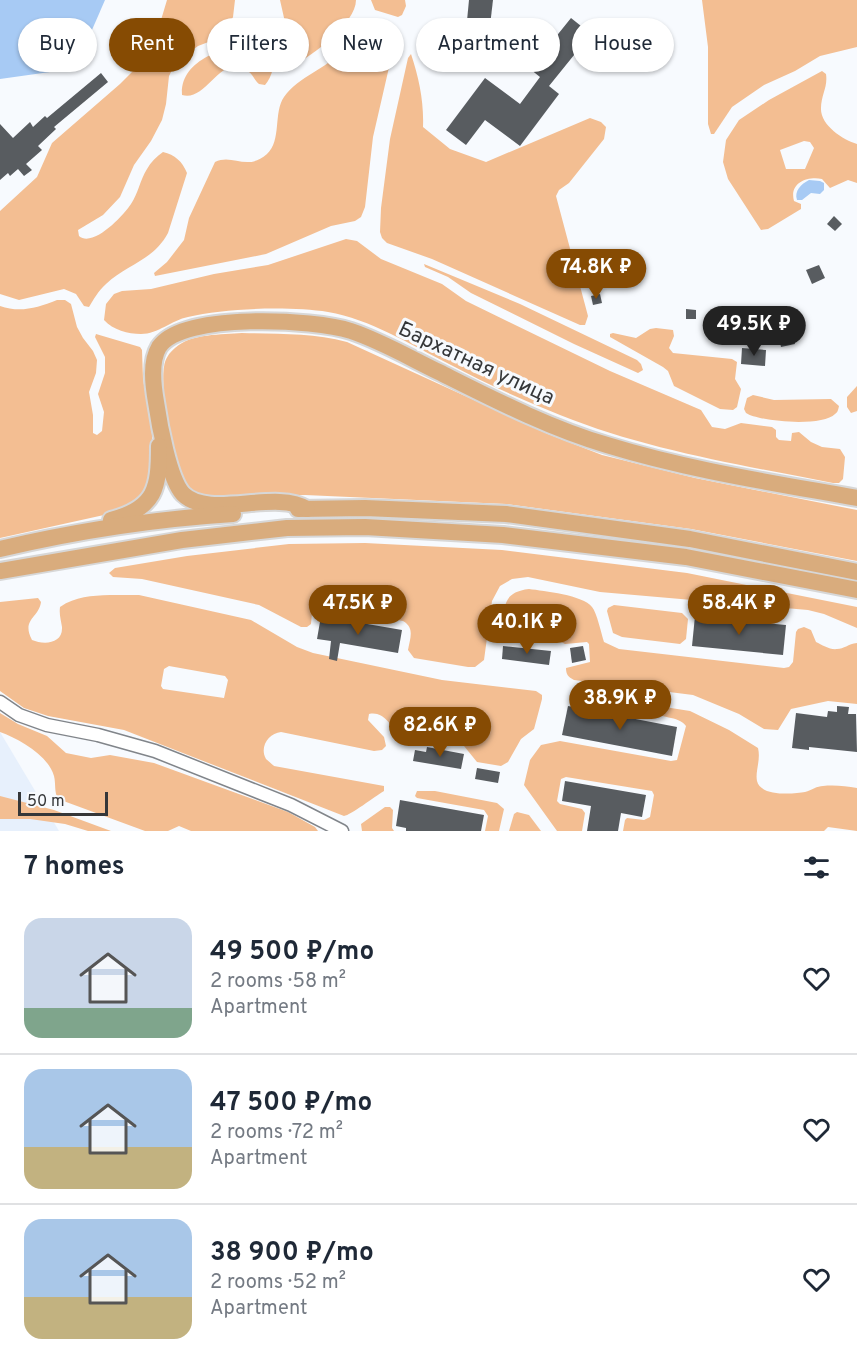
<!DOCTYPE html>
<html lang="en">
<head>
<meta charset="utf-8">
<style>
	:root { --surface:#fff; --page:#f6f6f7; --text:#1f2937; --muted:#747a83; --line:#e0e1e3; --accent:#864b03 }
	body { margin:0; font-family:Overpass,sans-serif; background:var(--page); color:var(--text); height:100vh; display:flex; flex-direction:column; font-size:22px; white-space:nowrap }
	* { box-sizing:border-box; margin:0 }
	p { font-size:20px; color:var(--muted) }
	.icon { flex:none; width:33px; height:33px; fill:none; stroke:currentColor; stroke-width:2; stroke-linecap:round; stroke-linejoin:round }
	.map { position:relative; height:831px; overflow:hidden }
	.details { display:flex; flex-direction:column; background:var(--surface); flex:1 }
	.details>* { flex:none }
	.guide { position:absolute; left:18px; top:18px; width:822px; height:54px; display:flex; gap:12px }
	.scale { position:absolute; left:18px; bottom:15px; width:90px; box-sizing:border-box; padding-left:6px; border:3px solid #353739; border-top:0; font-size:16px; line-height:21px; white-space:nowrap; color:#353739; -webkit-text-stroke:4px #f7fafe; paint-order:stroke }
	.price { position:absolute; translate:-50% -51px; padding:0 14px; border-radius:21px; background:var(--accent); color:#fff; font-size:20px; line-height:39px; filter:drop-shadow(0 2px 3px #0008) }
	.price::after { content:''; position:absolute; left:50%; top:36px; width:18px; height:14px; margin-left:-9px; background:inherit; clip-path:polygon(0 0,100% 0,50% 100%) }
	.price.active { background:#222; color:#fff }
	ul { padding:0; list-style:none }
	li { display:flex; align-items:center; gap:18px; height:150px; padding:0 24px }
	li+li { border-top:2px solid var(--line) }
	li span { display:grid; place-items:center; flex:none; width:168px; height:120px; border-radius:18px; color:#555 }
	li>.icon { margin-inline-start:auto }
	span .icon { width:72px; height:72px; fill:#fffc; stroke-width:1 }
	li b { font-size:26px }
	h2 { display:flex; justify-content:space-between; align-items:center; height:72px; padding:0 24px; font-size:26px }
	.pill { padding:0 21px; border-radius:27px; background:var(--surface); box-shadow:0 2px 4px #0004; font-size:21px; line-height:54px }
	.pill.active { background:var(--accent); color:#fff }
	.map>svg:first-child { display:block }
	.built { fill:#e7f0fc }
	.green { fill:#f3be92; fill-rule:evenodd }
	.water { fill:#a7caf4 }
	.building { fill:#585c60 }
	.lines { fill:none; stroke-linecap:round; stroke-linejoin:round }
	.minor-casing { stroke:#81858a; stroke-width:15 }
	.major-casing { stroke:#d7d7d7; stroke-width:20 }
	.minor { stroke:#fff; stroke-width:12 }
	.major { stroke:#d9ac7d; stroke-width:16 }
	.labels { text-anchor:middle; dominant-baseline:central; stroke-width:6; stroke-linejoin:round; paint-order:stroke }
	.street-label { font-size:21px; fill:#353739; stroke:#f7fafe }
</style>
</head>
<body>
<div class="map">
<svg width="857" height="831" viewBox="0 0 857 831">
	<rect width="100%" height="100%" fill="#f7fafe"/>
	<polygon class="built" points="0,732 59,831 0,831"/>
	<g class="green">
		<path d="M167,0H235L233,17L224,36L198,46L176,62L169,76L166,104L162,120L151,141L134,165L120,197L103,215L78,230L79,236C93,248 123,216 131,204C138,194 140,180 147,169C151,162 156,157 163,152C175,155 182,161 187,173L168,233C153,261 127,264 106,284C98,291 94,299 89,307L84,306L76,294L64,289L19,300L0,294V211L37,177L52,143L120,84L142,62L155,40Z"/>
		<path d="M280,0H356C356,23 313,56 293,65L289,62V40Z"/>
		<polygon points="371,0 405,0 406,6 402,15 398,17 375,10"/>
		<polygon points="702,0 857,0 857,47 820,56 795,71 764,85 732,107 714,134 711,134 708,124 708,47"/>
		<path d="M369,26L393,30L396,32V37L373,137L365,207L361,217L355,221L331,226L266,254L155,276L154,273L167,262L184,240L189,218L215,162C233,153 246,172 267,154C282,140 273,113 284,97C299,76 326,69 342,51C353,39 353,32 369,26Z"/>
		<path d="M270,34L274,36C277,50 275,74 265,85L259,84C255,81 253,75 249,72C222,49 207,103 182,95C180,53 240,46 270,34Z"/>
		<path d="M411,54C419,78 424,102 423,127L450,149L486,162L590,118L601,122L606,127L604,139L569,183L559,190L556,196L588,316L585,325H580L432,259L387,243L382,238L380,232L381,208L390,139L408,58Z"/>
		<path d="M822,71L826,74C828,87 821,95 821,108C820,125 843,140 857,144V183L848,180L830,188L822,179C807,176 789,183 794,201L801,204V209L768,229L761,230L728,179L723,162L726,140L739,120L769,100ZM804,141L810,142L814,148L805,169H786L780,150Z"/>
		<path d="M346,239L357,241L381,259L442,284L466,301L610,371L701,410L712,427L725,429L741,423L772,427L776,430V437L779,440L791,441L792,433L799,432L811,442L822,447L840,449L845,457L843,479L839,483H833C741,465 647,450 560,415C522,400 485,383 449,364C411,345 370,319 328,312C289,306 226,308 188,317C172,320 158,334 141,334C128,334 113,330 104,320L106,304L114,294L122,291L151,289L214,274L268,265Z"/>
		<polygon points="424,264 520,304 637,360 641,364 643,370 638,373 574,344 471,293 448,277 425,267"/>
		<path d="M57,300H65L71,304L77,327L83,338L93,351L97,360L96,373L89,392L93,415V433L97,435L102,431L104,412L98,394L105,373V357L95,337L96,334L140,347L142,350L143,379L152,434V472L144,495L122,511L0,538V306C20,313 37,308 57,300Z"/>
		<polygon points="656,328 673,330 674,336 669,348 673,353 732,359 737,362 735,379 741,389 737,407 733,410 720,409 674,386 668,371 663,367 610,337 610,334 613,333 636,338 650,329"/>
		<path d="M242,333C278,334 313,333 347,342L548,434L602,455L695,478L857,510V561L691,529L506,504L305,495L213,498C204,497 194,496 188,489C172,471 160,391 164,367C165,359 169,353 175,348C191,333 222,335 242,333Z"/>
		<polygon points="857,386 857,411 851,413 847,407 847,397"/>
		<path d="M753,395L774,400L831,399L839,406C838,410 838,412 835,414C823,427 760,422 746,413L744,409L747,398Z"/>
		<path d="M365,543L502,550L687,573L857,607V628L824,614L808,610L600,592L528,577L512,579L500,586L492,601L484,660L475,667H468L414,658L408,650C410,638 415,628 403,621L323,607L316,608L312,613L311,624L307,627H301L259,605L142,579L113,577L109,573L115,568L187,556L289,544Z"/>
		<path d="M529,589C544,591 583,595 592,607C597,613 601,633 604,642L619,649L784,668L789,667L793,662L796,632L798,629L804,627L811,630L816,642C822,645 830,650 837,649C844,649 848,644 857,643V704L828,701L791,709L778,730L764,729L739,714L693,695L574,680C568,677 566,674 566,668L590,662L589,644L587,642L565,644L551,637L518,630L507,631L502,625C505,604 504,592 529,589Z"/>
		<path d="M110,595H139L251,620L297,647L313,653L442,680L536,691L542,695V699L534,729L521,739L508,762L501,766L477,762L464,746C450,744 408,740 399,733C389,725 384,711 369,714L368,720L384,737L386,746L382,750L374,751L281,732C269,733 259,747 266,759C267,760 273,765 274,766L384,786V791C374,797 351,815 344,816L124,730L48,716L24,708L0,691V602L38,598L41,602C39,618 21,619 32,640C44,645 63,644 62,627C61,620 59,615 60,607C76,596 91,596 110,595ZM169,666L225,676L228,680L224,698L163,689L161,686L164,669Z"/>
		<polygon points="614,605 682,613 688,619 686,639 680,644 622,637 613,633 607,611 608,608"/>
		<path d="M652,705L690,711L729,730L758,748C761,760 755,771 757,781C761,797 794,794 805,792C812,790 817,786 823,786C834,785 846,786 857,788V831L828,827L824,831H623L625,820L627,818L644,820L650,817L654,795L652,791L566,777L561,779L557,801L560,804L582,809L585,813L582,831H557L524,785L530,760L541,745L560,741L671,761L677,760L686,726C678,715 660,719 649,711L648,708Z"/>
		<path d="M0,713L18,724L47,736L66,753L91,758L110,755L154,763L288,812L315,827L318,831H191L179,826L168,831H145L58,799C54,792 56,784 54,776C48,755 19,739 0,732Z"/>
		<polygon points="417,791 435,791 497,803 504,809 499,831 485,831 488,816 484,810 417,798 415,796"/>
		<polygon points="0,796 54,810 111,831 88,831 65,824 30,819 0,819"/>
		<polygon points="385,807 390,807 393,810 392,828 394,831 362,831 361,824"/>
		<polygon points="517,812 529,815 541,831 509,831 514,814"/>
	</g>
	<g class="water">
		<polygon points="0,0 105,0 85,46 57,71 0,79"/>
		<path d="M809,180L820,181L824,183V190L820,194L811,193L802,200H797C794,191 801,184 809,180Z"/>
	</g>
	<g class="building">
		<polygon points="469,0 493,0 489,34 466,31"/>
		<polygon points="571,18 591,34 549,86 559,94 520,146 485,120 466,145 446,130 485,78 520,104 540,77 530,69"/>
		<polygon points="101,73 108,82 54,127 56,129 38,146 42,150 26,164 32,170 24,176 18,169 10,176 8,173 0,180 0,124 13,138 30,122 33,127 45,116 47,118"/>
		<polygon points="834,216 842,224 835,231 827,224"/>
		<polygon points="819,265 825,278 812,284 806,270"/>
		<polygon points="600,294 602,303 593,305 591,296"/>
		<polygon points="686,309 696,310 696,319 686,319"/>
		<polygon points="792,325 795,344 781,347 777,328"/>
		<polygon points="742,348 766,350 765,366 741,364"/>
		<polygon points="321,616 402,630 398,653 340,643 337,661 329,659 331,641 317,639"/>
		<polygon points="695,616 786,625 783,655 692,646"/>
		<polygon points="503,646 551,651 549,665 502,659"/>
		<polygon points="583,646 586,660 572,663 570,648"/>
		<polygon points="568,706 677,727 672,756 562,735"/>
		<polygon points="837,706 849,707 848,714 856,714 857,752 809,747 809,750 792,748 796,713 827,717 828,711 837,712"/>
		<polygon points="427,747 464,754 461,769 413,761 415,750 426,752"/>
		<polygon points="477,768 500,772 498,783 475,779"/>
		<polygon points="565,781 646,795 642,817 621,813 618,831 587,831 591,806 562,801"/>
		<polygon points="400,800 484,815 481,831 406,831 406,828 396,826"/>
	</g>
	<g class="lines">
		<defs>
			<polyline id="minor" points="0,702 19,715 47,725 98,735 155,751 291,805 342,831"/>
			<g id="major">
				<polyline points="298,509 365,508 506,514 690,539 857,572"/>
				<path d="M307,509C275,489 209,520 183,494C169,479 159,423 156,402C153,385 150,362 159,347C182,312 315,319 351,331C381,341 410,358 439,372C493,399 549,428 607,445C688,470 774,483 857,498"/>
				<path d="M111,520C156,508 159,488 159,446"/>
				<path d="M0,549C76,531 155,519 233,514"/>
				<polyline points="0,571 182,540 287,528 365,527 503,535 686,557 857,590"/>
			</g>
		</defs>
		<use href="#minor" class="minor-casing"/>
		<use href="#major" class="major-casing"/>
		<use href="#minor" class="minor"/>
		<use href="#major" class="major"/>
	</g>
	<g class="labels">
		<g class="street-label">
			<text transform="translate(476 364) rotate(25)">Бархатная улица</text>
		</g>
	</g>
</svg>
<div class="scale">50 m</div>
<b class="price" style="left:596px;top:300px">74.8K ₽</b>
<b class="price active" style="left:754px;top:357px">49.5K ₽</b>
<b class="price" style="left:358px;top:636px">47.5K ₽</b>
<b class="price" style="left:739px;top:636px">58.4K ₽</b>
<b class="price" style="left:527px;top:655px">40.1K ₽</b>
<b class="price" style="left:620px;top:731px">38.9K ₽</b>
<b class="price" style="left:440px;top:758px">82.6K ₽</b>
<div class="guide">
<a class="pill">Buy</a>
<a class="pill active">Rent</a>
<a class="pill">Filters</a>
<a class="pill">New</a>
<a class="pill">Apartment</a>
<a class="pill">House</a>
</div>
</div>
<section class="details">
<h2>7 homes<svg class="icon" aria-label="filters" viewBox="0 0 24 24"><path d="M4 7h16M4 17h16"/><circle cx="9" cy="7" r="2"/><circle cx="15" cy="17" r="2"/></svg></h2>
<ul>
<li><span style="background:linear-gradient(#c9d6e8 75%,#7fa58c 0)"><svg class="icon" aria-label="home" viewBox="0 0 24 24"><path d="M3 11l9-7 9 7M6 9v11h12V9"/></svg></span><div><b>49 500 ₽/mo</b><p>2 rooms · 58 m²</p><p>Apartment</p></div><svg class="icon" aria-label="heart" viewBox="0 0 24 24"><path d="M12 20l-8-8c-3-5 5-10 8-4 3-6 11-1 8 4z"/></svg></li>
<li><span style="background:linear-gradient(#a9c7e8 65%,#c2b280 0)"><svg class="icon" aria-label="home" viewBox="0 0 24 24"><path d="M3 11l9-7 9 7M6 9v11h12V9"/></svg></span><div><b>47 500 ₽/mo</b><p>2 rooms · 72 m²</p><p>Apartment</p></div><svg class="icon" aria-label="heart" viewBox="0 0 24 24"><path d="M12 20l-8-8c-3-5 5-10 8-4 3-6 11-1 8 4z"/></svg></li>
<li><span style="background:linear-gradient(#a9c7e8 65%,#c2b280 0)"><svg class="icon" aria-label="home" viewBox="0 0 24 24"><path d="M3 11l9-7 9 7M6 9v11h12V9"/></svg></span><div><b>38 900 ₽/mo</b><p>2 rooms · 52 m²</p><p>Apartment</p></div><svg class="icon" aria-label="heart" viewBox="0 0 24 24"><path d="M12 20l-8-8c-3-5 5-10 8-4 3-6 11-1 8 4z"/></svg></li>
</ul>
</section>
</body>
</html>
